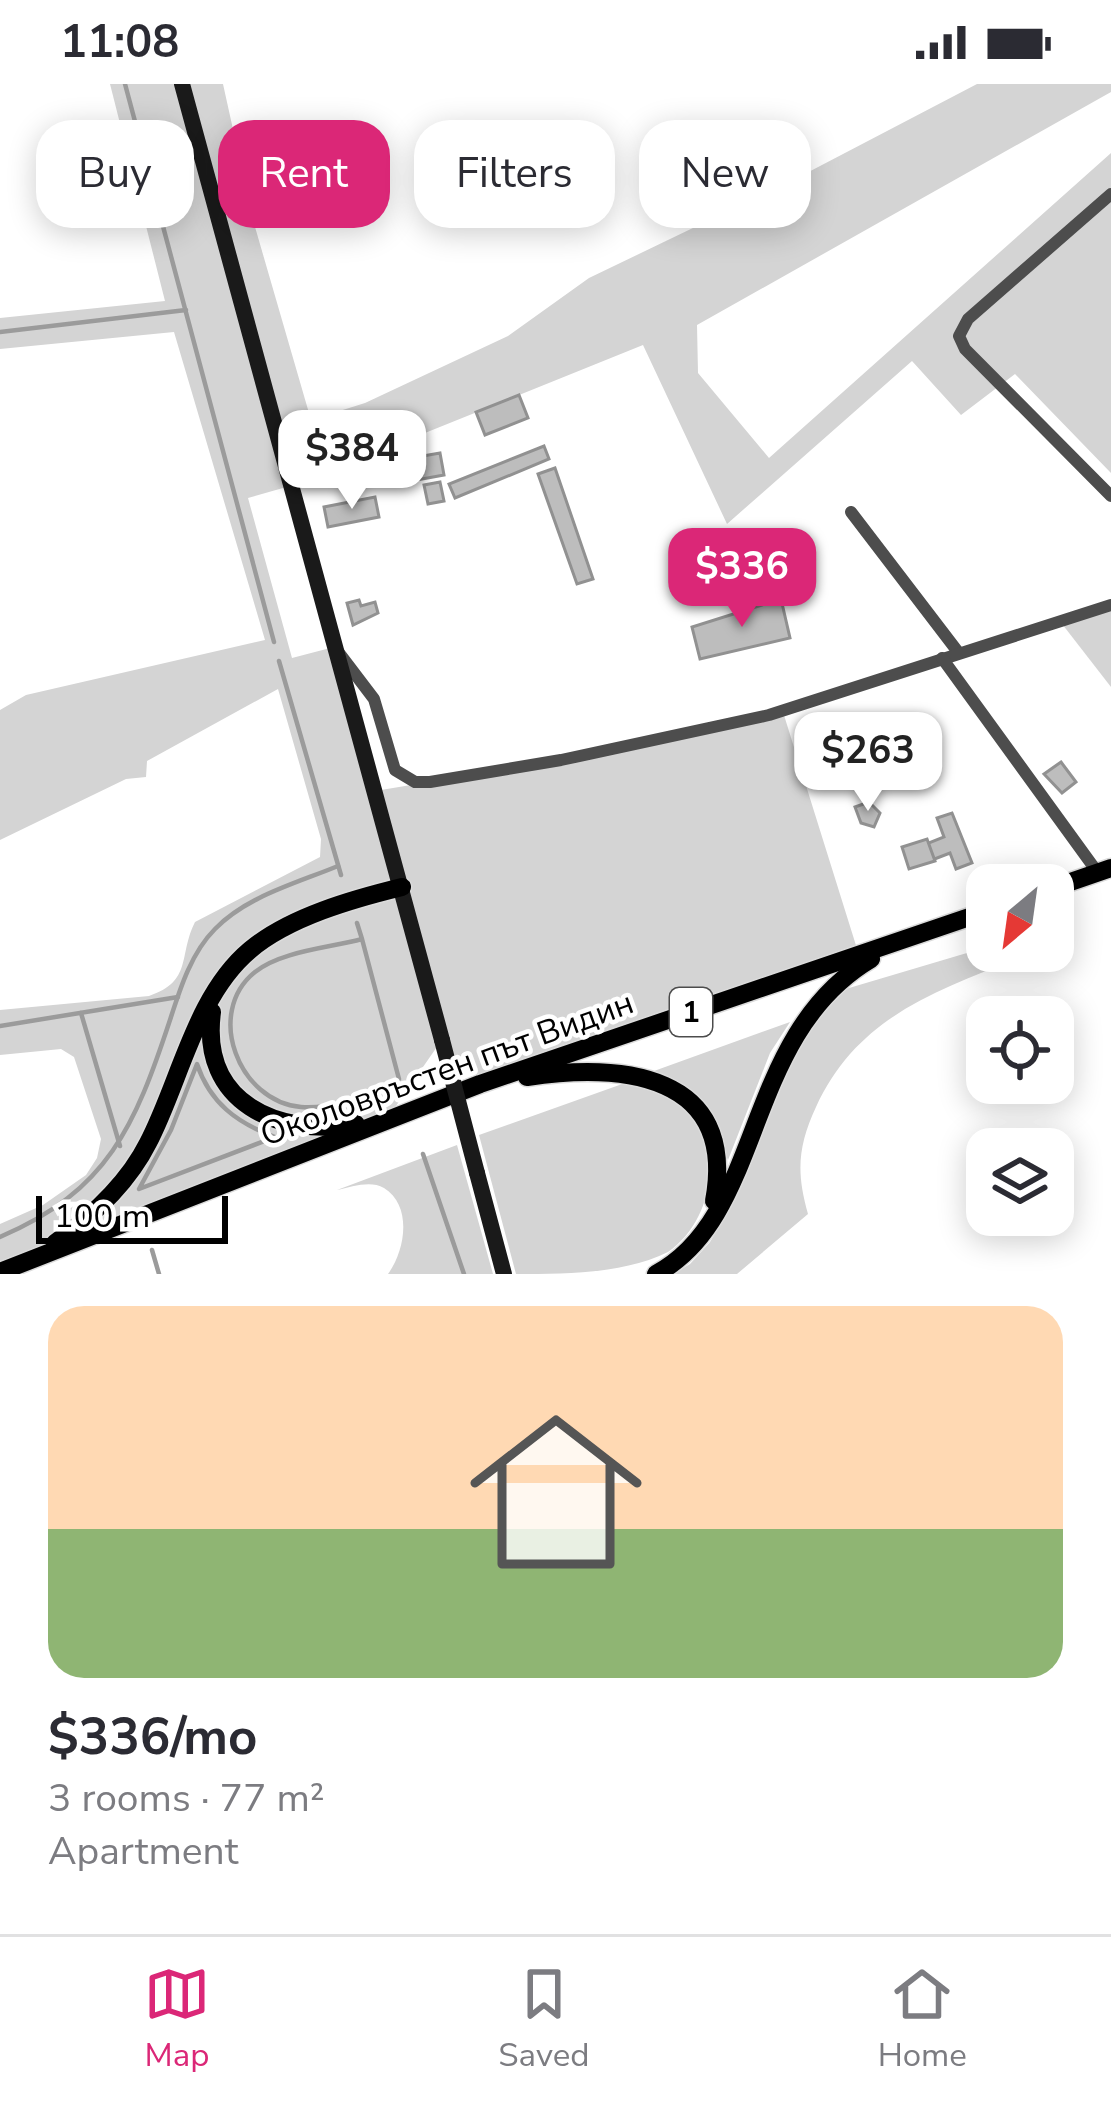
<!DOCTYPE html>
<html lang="en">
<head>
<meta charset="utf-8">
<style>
	:root { --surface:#fff; --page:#f2f2f3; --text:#2b2b33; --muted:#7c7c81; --line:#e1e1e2; --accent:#db2777 }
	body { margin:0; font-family:"Nunito Sans",sans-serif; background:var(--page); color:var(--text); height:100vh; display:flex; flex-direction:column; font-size:45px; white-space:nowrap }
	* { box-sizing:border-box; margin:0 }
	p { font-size:39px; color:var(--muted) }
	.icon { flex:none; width:66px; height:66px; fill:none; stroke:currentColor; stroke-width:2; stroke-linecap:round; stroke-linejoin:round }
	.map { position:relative; height:1190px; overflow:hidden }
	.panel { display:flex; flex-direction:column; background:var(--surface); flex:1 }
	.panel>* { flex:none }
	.hud { position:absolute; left:36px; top:36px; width:1041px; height:108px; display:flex; gap:24px }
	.needle { width:78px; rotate:209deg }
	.controls { position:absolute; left:966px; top:780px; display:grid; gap:24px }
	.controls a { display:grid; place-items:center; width:108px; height:108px; border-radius:24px; background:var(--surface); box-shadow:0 6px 30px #0003; font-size:60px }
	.scale { position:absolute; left:36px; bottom:30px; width:192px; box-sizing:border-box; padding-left:12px; border:6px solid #000; border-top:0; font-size:33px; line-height:42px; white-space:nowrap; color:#000; -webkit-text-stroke:9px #fff; paint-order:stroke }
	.price { position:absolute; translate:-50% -102px; padding:0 27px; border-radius:24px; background:#fff; color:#222; font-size:39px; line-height:78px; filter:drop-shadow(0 3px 6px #0008) }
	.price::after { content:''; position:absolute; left:50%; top:72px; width:36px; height:27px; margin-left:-18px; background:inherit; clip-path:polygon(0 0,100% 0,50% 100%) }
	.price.selected { background:var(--accent); color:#fff }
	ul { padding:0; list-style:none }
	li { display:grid; align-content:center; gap:24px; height:636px; padding:0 48px }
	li+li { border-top:3px solid var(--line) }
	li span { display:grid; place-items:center; height:372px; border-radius:36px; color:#555 }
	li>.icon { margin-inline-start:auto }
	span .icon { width:216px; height:216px; fill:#fffc; stroke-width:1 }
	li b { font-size:51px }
	.pill { padding:0 42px; border-radius:36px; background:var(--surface); box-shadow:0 6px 30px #0003; font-size:42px; line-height:108px }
	.pill.selected { background:var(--accent); color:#fff }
	.status { display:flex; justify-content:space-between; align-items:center; height:84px; padding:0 60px; background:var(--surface); direction:ltr }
	.status svg { height:33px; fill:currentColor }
	.tabs { display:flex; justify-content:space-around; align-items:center; height:168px; border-top:3px solid var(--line); background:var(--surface); font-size:33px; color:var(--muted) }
	.tabs a { display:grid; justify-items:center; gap:6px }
	.tabs .selected { color:var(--accent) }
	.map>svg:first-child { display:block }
	.green { fill:#d4d4d4 }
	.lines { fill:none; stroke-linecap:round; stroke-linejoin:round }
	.stream { stroke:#9b9b9b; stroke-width:4.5 }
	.building { fill:#bdbdbd; stroke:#919191; stroke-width:3 }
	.primary-casing { stroke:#dbdbdb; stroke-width:21 }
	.minor { stroke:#4d4d4d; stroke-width:12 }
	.secondary { stroke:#1a1a1a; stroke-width:16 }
	.primary { stroke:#000; stroke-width:18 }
	.secondary-bridge { stroke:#1a1a1a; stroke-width:16 }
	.labels { text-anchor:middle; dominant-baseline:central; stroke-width:9; stroke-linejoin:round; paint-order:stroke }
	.shield { fill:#fff; stroke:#4c4c4c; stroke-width:3 }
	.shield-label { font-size:30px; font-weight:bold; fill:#000 }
	.street-label { font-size:33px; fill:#000; stroke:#fff }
</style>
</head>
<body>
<div class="status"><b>11:08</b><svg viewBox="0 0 49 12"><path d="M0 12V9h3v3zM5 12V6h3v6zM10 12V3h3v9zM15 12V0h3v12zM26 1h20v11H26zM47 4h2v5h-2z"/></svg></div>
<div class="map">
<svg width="1111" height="1190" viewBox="0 0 1111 1190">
	<rect width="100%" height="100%" fill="#fff"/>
	<g class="green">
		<path d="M110,0H223L253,136L311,336L365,319L508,252L589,194L799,93L977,0H1111V8L697,241L698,289L769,374L1111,69V389L1015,290L961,331L912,277L727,440L643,261L415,353L405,347L289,395L290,402L248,414L292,574L334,563L375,707L561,676L783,628L859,871L480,1000L441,957L387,1035L0,1188V1140L43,1121L86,1091L97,1074L101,1055L74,973L61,965L0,971V926L149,912C193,897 178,872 195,838L320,773L321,755L278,605L147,677L146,693L126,695L0,756V626L26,611L265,556L174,248L0,265V234L165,217Z"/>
		<polygon points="1111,521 1111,603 1059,536"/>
		<path d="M987,863V867H1037C946,904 860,927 816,1023C798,1062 796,1088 808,1130L737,1190H673L690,1180L710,1158L724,1134L782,979L839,907Z"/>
		<path d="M790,938L770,969L728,1076C712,1037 692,1007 654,987Z"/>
		<path d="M625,999C643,1003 662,1006 677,1017C725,1055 717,1134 668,1168C623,1190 567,1190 516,1190L479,1051Z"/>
		<path d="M457,1061L493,1190H388C405,1167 413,1122 384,1104C370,1096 352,1103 337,1106Z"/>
	</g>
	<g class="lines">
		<g class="stream">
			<polyline points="125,0 274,558"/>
			<polyline points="0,248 186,226"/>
			<polyline points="279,577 341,791"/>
			<path d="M357,839L362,855L399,995C368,1008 335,1026 301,1023C239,1018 204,929 255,888C281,867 329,864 362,855"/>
			<polyline points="81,929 120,1062"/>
			<polyline points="0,942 178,913"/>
			<path d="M197,980C210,1019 237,1039 275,1053L139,1105L171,1046Z"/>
			<polyline points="423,1070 464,1190"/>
			<path d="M0,1153C108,1107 135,1042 170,936C180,905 191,869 215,845C247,812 297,799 338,782"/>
			<polyline points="152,1166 159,1190"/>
		</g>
	</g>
	<g class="building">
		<polygon points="519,311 528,334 485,351 476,328"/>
		<polygon points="544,362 549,375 455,414 449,400"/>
		<polygon points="440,369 444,391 411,397 406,375"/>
		<polygon points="555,384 593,495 577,500 538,390"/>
		<polygon points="440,398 444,417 428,420 424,401"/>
		<polygon points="375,413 379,433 328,443 324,423"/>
		<polygon points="781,515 790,554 700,575 692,543"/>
		<polygon points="359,516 361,522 375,518 378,529 353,541 347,519"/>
		<polygon points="1061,678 1076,698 1062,709 1044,690"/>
		<polygon points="869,718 880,729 874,743 861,739 855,723"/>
		<polygon points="952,729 972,779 956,785 950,769 932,776 926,760 944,753 937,734"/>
		<polygon points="927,755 935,777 909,785 902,763"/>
	</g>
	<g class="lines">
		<defs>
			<g id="primary">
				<polyline points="1053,804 1111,784"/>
				<path d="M212,928C200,1019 278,1053 356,1040"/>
				<path d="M527,993C621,979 738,989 714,1117"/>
				<path d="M55,1159C91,1133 128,1099 148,1059C180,998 195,912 250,866C289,833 353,815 402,803"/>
				<polyline points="0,1188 480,1000 987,827"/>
				<path d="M656,1190C766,1131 741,952 871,875"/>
			</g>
		</defs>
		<use href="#primary" class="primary-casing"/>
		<g class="minor">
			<polyline points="1111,110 968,235 959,252 965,265 1111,412"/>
			<polyline points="289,395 385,360 416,359"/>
			<polyline points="851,428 958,568"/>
			<polyline points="336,565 374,615 395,686 415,698 430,698 561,676 769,631 1111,521"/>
			<polyline points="942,574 1098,789"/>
		</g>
		<g class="secondary">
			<polyline points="182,0 442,956"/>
			<polyline points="477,1089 504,1190"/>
		</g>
		<use href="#primary" class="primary"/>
		<polyline class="secondary-bridge" points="442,956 477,1089"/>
	</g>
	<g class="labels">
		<rect class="shield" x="670" y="904" width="42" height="48" rx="9"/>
		<g class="shield-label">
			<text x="691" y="928">1</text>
		</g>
		<g class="street-label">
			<text transform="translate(447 985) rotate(-20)">Околовръстен път Видин</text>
		</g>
	</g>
</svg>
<div class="controls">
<a><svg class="needle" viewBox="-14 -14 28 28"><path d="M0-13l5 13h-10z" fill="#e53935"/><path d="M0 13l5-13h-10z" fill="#7c7c81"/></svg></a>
<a><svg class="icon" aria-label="locate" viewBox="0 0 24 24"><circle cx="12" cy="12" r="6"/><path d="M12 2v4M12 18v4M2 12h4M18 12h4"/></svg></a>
<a><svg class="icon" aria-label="layers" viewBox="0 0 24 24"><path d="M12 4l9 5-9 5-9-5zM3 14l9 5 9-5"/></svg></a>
</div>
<div class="scale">100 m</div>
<b class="price" style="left:352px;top:428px">$384</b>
<b class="price selected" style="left:742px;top:546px">$336</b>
<b class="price" style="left:868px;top:730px">$263</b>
<div class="hud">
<a class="pill">Buy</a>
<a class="pill selected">Rent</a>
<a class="pill">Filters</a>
<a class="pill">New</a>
</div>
</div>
<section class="panel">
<ul>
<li><span style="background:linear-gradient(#ffd9b3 60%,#8fb573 0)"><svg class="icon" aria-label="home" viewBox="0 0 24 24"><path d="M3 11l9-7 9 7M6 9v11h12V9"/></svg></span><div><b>$336/mo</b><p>3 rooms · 77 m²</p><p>Apartment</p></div></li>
</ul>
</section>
<nav class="tabs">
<a class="selected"><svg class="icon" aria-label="map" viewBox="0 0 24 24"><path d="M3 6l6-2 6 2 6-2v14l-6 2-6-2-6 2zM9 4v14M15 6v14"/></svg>Map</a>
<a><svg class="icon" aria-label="saved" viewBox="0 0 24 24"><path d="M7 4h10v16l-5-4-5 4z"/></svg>Saved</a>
<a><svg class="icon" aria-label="home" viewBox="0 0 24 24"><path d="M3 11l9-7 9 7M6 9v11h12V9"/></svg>Home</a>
</nav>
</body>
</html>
